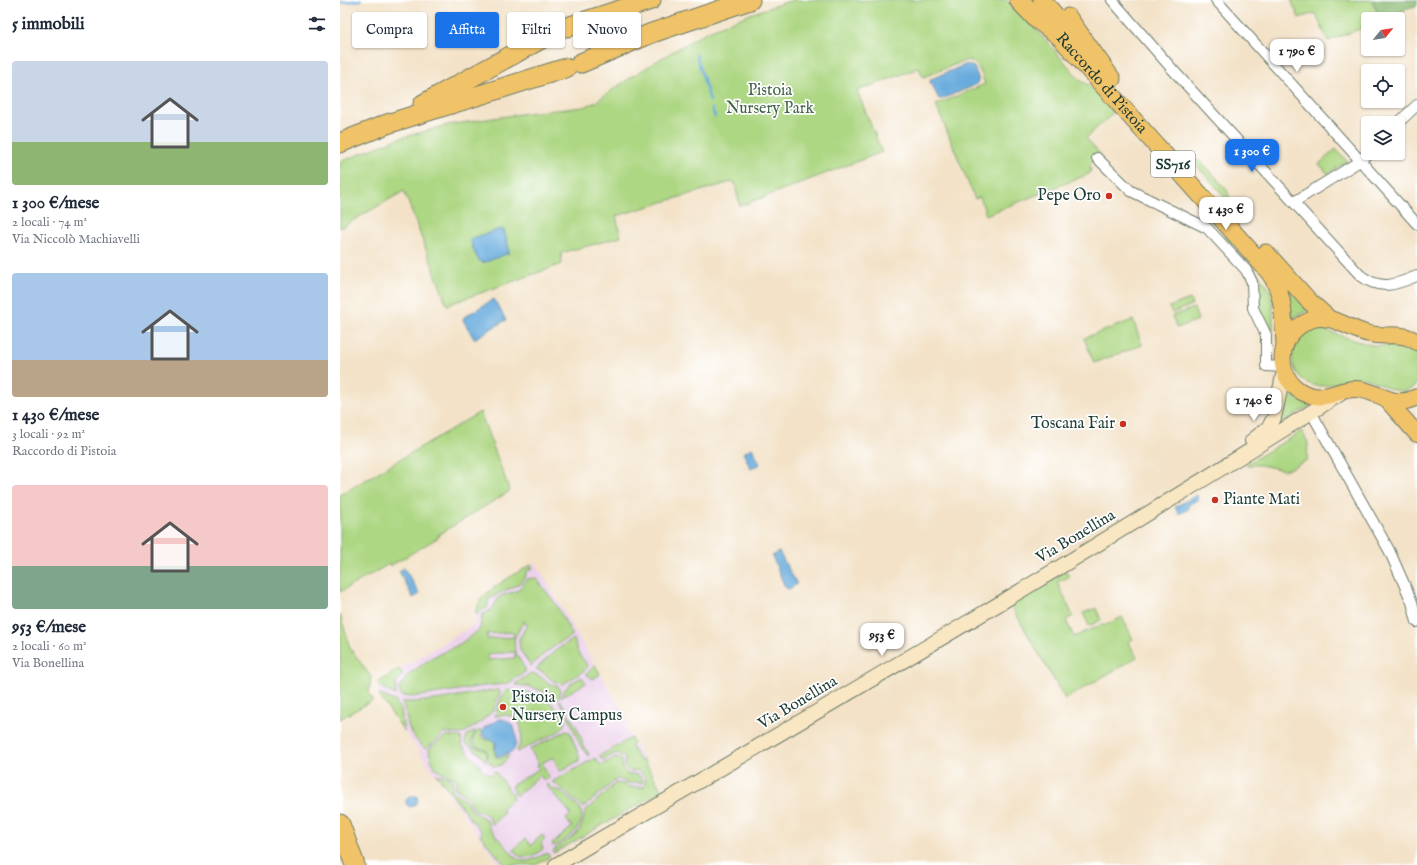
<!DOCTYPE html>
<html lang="it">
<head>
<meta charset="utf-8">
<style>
	:root { --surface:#fff; --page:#f6f6f7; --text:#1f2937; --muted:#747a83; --accent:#1a73e8 }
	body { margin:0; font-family:"IM FELL English",serif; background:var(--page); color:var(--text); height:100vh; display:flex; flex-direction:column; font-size:15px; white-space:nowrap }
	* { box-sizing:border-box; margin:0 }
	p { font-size:13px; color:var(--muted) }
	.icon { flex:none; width:22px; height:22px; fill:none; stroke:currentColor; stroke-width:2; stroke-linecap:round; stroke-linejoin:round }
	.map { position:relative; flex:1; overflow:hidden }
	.side { display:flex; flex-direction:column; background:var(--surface); width:340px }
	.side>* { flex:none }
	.top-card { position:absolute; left:12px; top:12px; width:380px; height:36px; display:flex; gap:8px }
	.needle { width:26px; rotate:60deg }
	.controls { position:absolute; left:1021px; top:12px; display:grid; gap:8px }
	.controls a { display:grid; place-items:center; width:44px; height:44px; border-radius:4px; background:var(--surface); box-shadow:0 1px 3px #0004; font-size:20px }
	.price { position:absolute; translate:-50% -34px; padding:0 9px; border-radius:8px; background:#fff; color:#222; font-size:13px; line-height:26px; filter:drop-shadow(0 1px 2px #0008) }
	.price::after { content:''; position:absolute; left:50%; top:24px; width:12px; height:9px; margin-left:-6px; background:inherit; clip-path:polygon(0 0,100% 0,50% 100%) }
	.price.on { background:var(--accent); color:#fff }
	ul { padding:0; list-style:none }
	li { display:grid; align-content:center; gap:8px; height:212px; padding:0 12px }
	li span { display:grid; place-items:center; height:124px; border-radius:4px; color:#555 }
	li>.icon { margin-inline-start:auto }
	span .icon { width:72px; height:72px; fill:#fffc; stroke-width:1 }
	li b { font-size:17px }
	h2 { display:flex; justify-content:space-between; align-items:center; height:48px; padding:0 12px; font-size:17px }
	.chip { padding:0 14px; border-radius:4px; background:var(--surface); box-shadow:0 1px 3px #0004; font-size:14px; line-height:36px }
	.chip.on { background:var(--accent); color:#fff }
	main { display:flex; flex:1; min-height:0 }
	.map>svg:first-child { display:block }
	.built { fill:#ecd1ea }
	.green { fill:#add783; stroke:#668a5c; fill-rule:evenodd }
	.forest { fill:#8ab871; stroke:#547a52 }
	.water { fill:#68abdd; stroke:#447488 }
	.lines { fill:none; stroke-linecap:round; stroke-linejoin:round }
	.stream { stroke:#68abdd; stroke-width:2.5 }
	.minor-casing { stroke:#697767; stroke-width:12 }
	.secondary-casing { stroke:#697767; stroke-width:16 }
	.primary-casing { stroke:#697767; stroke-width:18 }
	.trunk-casing { stroke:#697767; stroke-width:19 }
	.motorway-casing { stroke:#697767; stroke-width:21 }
	.minor { stroke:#fff; stroke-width:10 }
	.secondary { stroke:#f9e7c3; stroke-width:14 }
	.primary { stroke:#f0c369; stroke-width:16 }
	.trunk { stroke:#f0c369; stroke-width:17 }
	.motorway { stroke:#f0c369; stroke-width:19 }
	.poi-dot { fill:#c8321e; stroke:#fff; stroke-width:1.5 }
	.labels { text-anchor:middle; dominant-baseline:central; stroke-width:3.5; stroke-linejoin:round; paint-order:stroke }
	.shield { fill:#fff; stroke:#627771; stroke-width:1 }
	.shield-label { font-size:15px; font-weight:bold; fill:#1f3d34 }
	.street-label { font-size:16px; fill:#1f3d34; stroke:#fff }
	.park-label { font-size:16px; fill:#426448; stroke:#fff }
	.poi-label { font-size:16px; fill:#1f3d34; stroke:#fff; text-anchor:end }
</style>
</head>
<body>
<main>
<section class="side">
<h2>5 immobili<svg class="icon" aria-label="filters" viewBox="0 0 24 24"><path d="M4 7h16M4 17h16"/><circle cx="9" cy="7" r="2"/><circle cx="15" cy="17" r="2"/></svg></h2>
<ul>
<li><span style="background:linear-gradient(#c9d6e8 65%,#8fb573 0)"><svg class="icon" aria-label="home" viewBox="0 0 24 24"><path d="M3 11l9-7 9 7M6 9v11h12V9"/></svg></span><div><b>1 300 €/mese</b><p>2 locali · 74 m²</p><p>Via Niccolò Machiavelli</p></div></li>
<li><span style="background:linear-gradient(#a9c7e8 70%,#b9a48a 0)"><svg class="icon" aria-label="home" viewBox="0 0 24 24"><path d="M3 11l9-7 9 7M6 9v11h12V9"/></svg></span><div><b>1 430 €/mese</b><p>3 locali · 92 m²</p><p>Raccordo di Pistoia</p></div></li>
<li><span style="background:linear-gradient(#f6c9c9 65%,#7fa58c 0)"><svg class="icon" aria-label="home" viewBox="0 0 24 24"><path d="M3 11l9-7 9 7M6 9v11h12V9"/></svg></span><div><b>953 €/mese</b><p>2 locali · 60 m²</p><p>Via Bonellina</p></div></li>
</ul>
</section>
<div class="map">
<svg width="1077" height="865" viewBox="0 0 1077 865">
	<rect width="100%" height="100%" fill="#fff"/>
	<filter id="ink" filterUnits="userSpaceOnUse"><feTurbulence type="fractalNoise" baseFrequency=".025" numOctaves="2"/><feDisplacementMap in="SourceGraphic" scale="8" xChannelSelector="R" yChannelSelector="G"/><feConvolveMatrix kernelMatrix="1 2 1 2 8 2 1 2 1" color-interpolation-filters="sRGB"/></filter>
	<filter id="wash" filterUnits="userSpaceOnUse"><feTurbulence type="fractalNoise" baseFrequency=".012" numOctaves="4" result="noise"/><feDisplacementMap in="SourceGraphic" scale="16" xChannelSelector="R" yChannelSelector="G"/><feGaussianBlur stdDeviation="0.9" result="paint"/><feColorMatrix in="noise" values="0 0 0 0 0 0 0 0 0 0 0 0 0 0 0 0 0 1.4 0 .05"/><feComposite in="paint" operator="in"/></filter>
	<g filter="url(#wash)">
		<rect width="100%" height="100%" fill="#f3e2c7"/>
		<polygon class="built" points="195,562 288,722 288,727 286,730 322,791 196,865 160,865 38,694 37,683 136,623 135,609 149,590"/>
		<g class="green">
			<path d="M452,0H667L695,28L741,81L757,89L773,113L746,138L761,155L750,164L751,170L749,174L646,215L640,197L635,199L596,105L645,84C642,75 638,61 627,60L583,77L579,68L517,91L542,152L400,206L394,181L276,216L281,237L221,253L222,264L107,305L64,191L0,228V162L57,139L108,125L187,113L244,107L254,103L281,84L315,62L366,32L413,13Z"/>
			<polygon points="951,0 1032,0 1040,19 1028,19 1028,26 988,41 975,13 959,18"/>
			<polygon points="996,149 1007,161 988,174 979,164"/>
			<polygon points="848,156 863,163 887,190 892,205"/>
			<polygon points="889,234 891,245 923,280 930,290 933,305 933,330 929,330 918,313 916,286 882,240"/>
			<polygon points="947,288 968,310 954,317 951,316"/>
			<polygon points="850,299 852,305 832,313 829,307"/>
			<polygon points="854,308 858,320 837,328 832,316"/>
			<polygon points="793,320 802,345 754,363 744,338"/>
			<path d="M975,329C987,329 995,334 1005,337C1014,340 1023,343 1032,345C1048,347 1065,342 1077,354V384C1057,402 1042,380 1021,378C1003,377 987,391 970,384C944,373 948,335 975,329Z"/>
			<polygon points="946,391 958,400 969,404 970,406 937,425"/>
			<polygon points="140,412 170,491 98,535 99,537 50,566 49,564 0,592 0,495"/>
			<polygon points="962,431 968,443 967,460 951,468 944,470 921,465 905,465"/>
			<path d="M191,565L193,568L187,571C185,584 171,588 161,592C157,594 152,598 148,600V607L136,614C134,594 176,574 191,565Z"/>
			<polygon points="726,571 729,577 717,582 733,616 726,620 734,637 763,624 764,626 782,617 793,639 788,642 797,657 725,699 670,604"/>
			<path d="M196,578L215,603L232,634V636C217,643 203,654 191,666L180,650L179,639L187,625L184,621L174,639L175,651L186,671L167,684L144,686L73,697L61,696L59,688L68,675L91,658L120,644L140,629L142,615L151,610L160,596L177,591L187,579ZM173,632L174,637L147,639V634ZM175,652V658L148,660V654Z"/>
			<polygon points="756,608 761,620 749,626 743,613"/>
			<polygon points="0,614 10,648 31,677 29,694 33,700 0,719"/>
			<polygon points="234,639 238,653 248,666 243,672 223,684 213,681 204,673 196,669 216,650"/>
			<polygon points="255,665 260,674 253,679 246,674"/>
			<polygon points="59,669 63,674 56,682 56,695 42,688 37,683"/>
			<path d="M191,673C202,675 203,681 211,684C215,685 216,685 220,688L219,697L216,700C204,690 191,686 176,685L175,684Z"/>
			<path d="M242,677L246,683L221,697C226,685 231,683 242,677Z"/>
			<path d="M158,690L160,692L153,711L137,725L122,734L104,733L94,743L85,749C79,743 72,736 69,728C66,719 66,711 62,702C95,703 126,693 158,690Z"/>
			<path d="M166,690C195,691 212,697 226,723L218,732L177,752L176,751C183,743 185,723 173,717C167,714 161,715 155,716L160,700Z"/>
			<polygon points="38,694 55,701 61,710 64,731"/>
			<polygon points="220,700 236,726 241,737 243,746 247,751 249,754 248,756 240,745 229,718 219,701"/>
			<path d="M140,730L142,738L154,742C156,746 153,752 156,757L161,758L169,755C166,762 157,771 150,763C147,760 148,754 147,750L135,746C131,739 134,734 140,730Z"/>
			<polygon points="136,731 133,736 131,742 134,747 145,750 147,753 146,762 138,752 125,743 127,735"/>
			<polygon points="226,731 230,732 239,756 239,761 220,771 213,757 202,763 209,778 204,781 200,775 176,796 171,786 199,769 197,766 199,765 190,749"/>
			<path d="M108,736L121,737L122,745L128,753L139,764L142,770L151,775L155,771L172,794L173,799L161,808L164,813L151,825L150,818L141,811L134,810C132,800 124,794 115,788L117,780C107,772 93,774 91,758C90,755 89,753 89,749L103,738Z"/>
			<path d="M291,738L294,744L291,746L300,761L303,759L322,791L214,853L213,851L215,849C233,836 242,835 245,811L276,783L285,784L289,787H304L306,778L298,770L290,772L284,766L285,758L277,753L262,760L259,756Z"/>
			<path d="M255,758L261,765L272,759L278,758L282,760V767L288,775C296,774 298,773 303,780L302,783L298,782L290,784L287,782L277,779L243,808C239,803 235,801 230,797C223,790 221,787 212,782Z"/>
			<path d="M96,774C106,777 115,776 112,789L127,802L132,811L147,820L149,828L177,859C188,864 196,858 207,853L209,855V857L196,865H165L140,835L142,833Z"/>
			<path d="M208,784C214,792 215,788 221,791C224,793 225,796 228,798C232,802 239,805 241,811C246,827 226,840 215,846L212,845L213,843L232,827L226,819L231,814L206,785Z"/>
			<polygon points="202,835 205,839 201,843 203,849 193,856 181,857 173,850 185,839 191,845"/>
		</g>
		<polygon class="forest" points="1032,0 1077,0 1077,5 1045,19 1040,19"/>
		<g class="water">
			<polygon points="627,64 634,67 638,77 638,83 633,86 602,99 599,99 590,82 591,79"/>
			<path d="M160,229L164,230L169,248V253L143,263C135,260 133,247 130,239Z"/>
			<polygon points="154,299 166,320 134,339 123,320 124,317"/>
			<polygon points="412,448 420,464 411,469 403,453"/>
			<polygon points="857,495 859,499 848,505 849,509 839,514 835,507"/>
			<polygon points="439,552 457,584 449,589 447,589 445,587 432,556"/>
			<polygon points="64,568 80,594 73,598 59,571"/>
			<path d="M159,719C176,719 180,739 173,751L159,757L156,755L155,741L144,737L142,732L144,728Z"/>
			<path d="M73,796H77L78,800L74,806L69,807L66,804C65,799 68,797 73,796Z"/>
		</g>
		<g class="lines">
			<g class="stream">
				<polyline points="0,3 21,0"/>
				<polyline points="356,54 370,101"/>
				<polyline points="372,109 375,117"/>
			</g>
		</g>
	</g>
	<g filter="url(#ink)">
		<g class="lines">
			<defs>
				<g id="minor">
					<path d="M772,0L833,70L1020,275C1040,291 1055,285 1077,276"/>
					<polyline points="876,0 1077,224"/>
					<polyline points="1058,123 1077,105"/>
					<polyline points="757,158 791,191 867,228 906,270 912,282 913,308 926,335 926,366 943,367"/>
					<polyline points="954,202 1020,161 1028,153"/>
					<polyline points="971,412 1049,550 1072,602 1077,622"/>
				</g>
				<g id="secondary">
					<polyline points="912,441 929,427 934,418 944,371"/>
					<path d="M216,865C479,711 743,557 1000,394"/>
				</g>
				<g id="primary">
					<path d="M1077,342C1062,331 1046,338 1030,334C1013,331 998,318 981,318C974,318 967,321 961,325C932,344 938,390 974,396C989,399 1002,388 1016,389C1039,390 1053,410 1077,397"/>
					<polyline points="1047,400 1077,434"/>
				</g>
				<g id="trunk">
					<polyline points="702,0 731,33"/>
					<polyline points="728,17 772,79"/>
					<path id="s1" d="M710,26L929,272C945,294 943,318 945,343"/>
					<polyline points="926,253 969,301 988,318"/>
				</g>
				<g id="motorway">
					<polyline points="679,0 697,19 719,35"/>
					<polyline points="227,27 311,0"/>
					<polyline points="241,63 312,33 410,0"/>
					<polyline points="83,104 212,33"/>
					<polyline points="0,143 47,124 226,68"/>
					<polyline points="0,824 15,865"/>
				</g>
			</defs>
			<use href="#minor" class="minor-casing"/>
			<use href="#secondary" class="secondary-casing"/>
			<use href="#primary" class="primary-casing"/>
			<use href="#trunk" class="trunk-casing"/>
			<use href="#motorway" class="motorway-casing"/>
			<use href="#minor" class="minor"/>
			<use href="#secondary" class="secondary"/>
			<use href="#primary" class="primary"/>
			<use href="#trunk" class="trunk"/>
			<use href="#motorway" class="motorway"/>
		</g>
	</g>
	<g class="poi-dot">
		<circle cx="769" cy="196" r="4"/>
		<circle cx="783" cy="424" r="4"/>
		<circle cx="875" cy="500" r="4"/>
		<circle cx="163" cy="707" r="4"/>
	</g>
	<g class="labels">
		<rect class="shield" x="811" y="151" width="44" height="26" rx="3"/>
		<g class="shield-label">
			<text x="833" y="164">SS716</text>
		</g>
		<g class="street-label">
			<text stroke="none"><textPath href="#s1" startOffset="77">Raccordo di Pistoia</textPath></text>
			<text transform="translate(736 537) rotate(-31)">Via Bonellina</text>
			<text transform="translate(458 703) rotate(-31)">Via Bonellina</text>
		</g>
		<g class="park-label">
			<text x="430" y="91">Pistoia<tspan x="430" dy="18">Nursery Park</tspan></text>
		</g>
		<g class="poi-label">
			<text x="761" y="196">Pepe Oro</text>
			<text x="775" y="424">Toscana Fair</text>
			<text x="883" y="500" text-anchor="start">Piante Mati</text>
			<text x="171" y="698" text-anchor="start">Pistoia<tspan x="171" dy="18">Nursery Campus</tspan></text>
		</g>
	</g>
</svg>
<div class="controls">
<a><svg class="needle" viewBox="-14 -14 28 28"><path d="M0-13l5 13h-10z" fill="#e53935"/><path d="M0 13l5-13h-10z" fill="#747a83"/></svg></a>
<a><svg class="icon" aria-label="locate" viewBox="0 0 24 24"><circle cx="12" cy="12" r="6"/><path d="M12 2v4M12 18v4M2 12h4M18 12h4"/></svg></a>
<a><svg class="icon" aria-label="layers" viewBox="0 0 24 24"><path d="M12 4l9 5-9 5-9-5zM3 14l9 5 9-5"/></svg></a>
</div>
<b class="price" style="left:957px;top:73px">1 790 €</b>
<b class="price on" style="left:912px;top:173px">1 300 €</b>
<b class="price" style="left:886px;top:231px">1 430 €</b>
<b class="price" style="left:914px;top:422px">1 740 €</b>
<b class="price" style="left:542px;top:657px">953 €</b>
<div class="top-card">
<a class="chip">Compra</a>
<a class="chip on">Affitta</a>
<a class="chip">Filtri</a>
<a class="chip">Nuovo</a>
</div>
</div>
</main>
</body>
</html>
